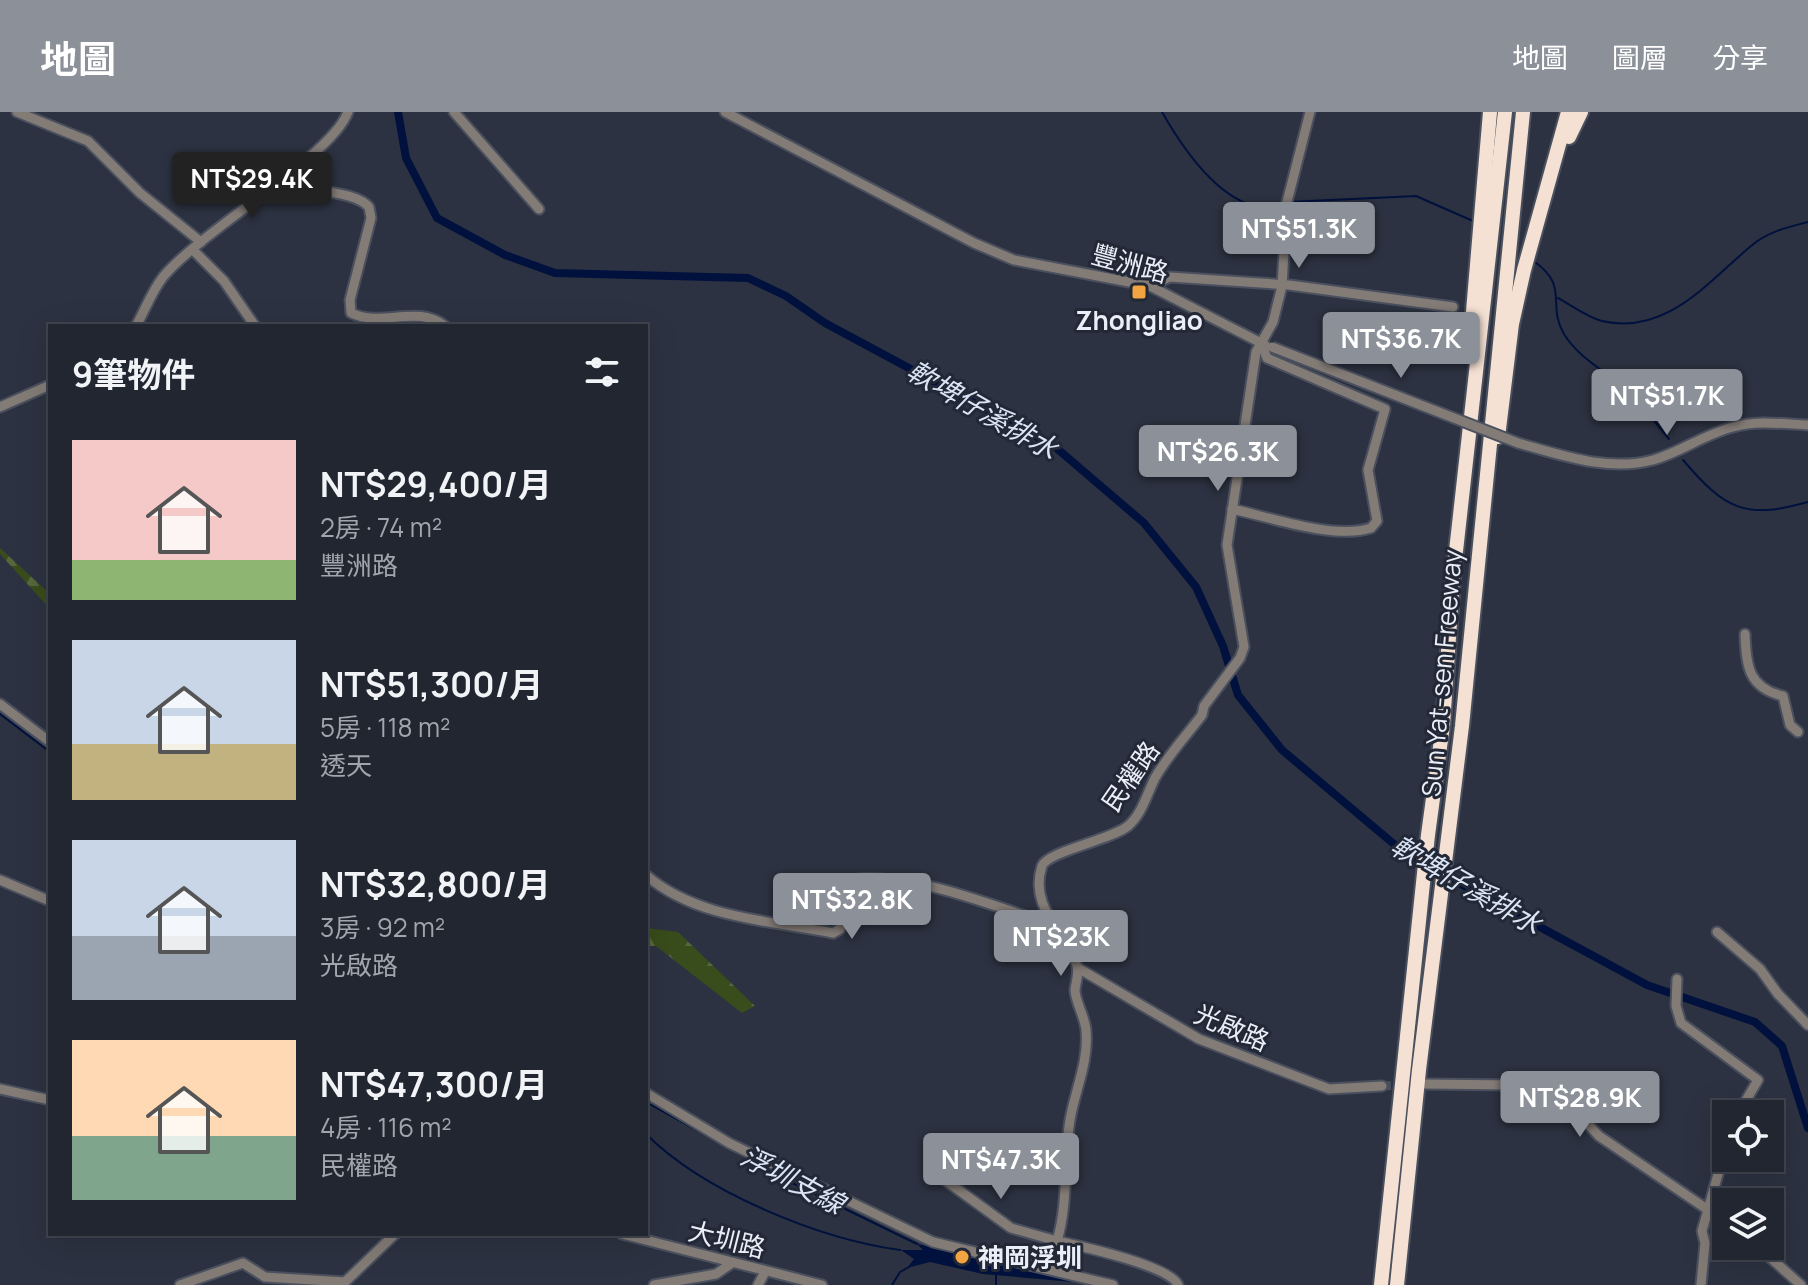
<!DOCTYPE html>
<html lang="zh-TW">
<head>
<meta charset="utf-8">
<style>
	:root { --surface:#212631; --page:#2d323d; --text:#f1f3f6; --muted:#a2a5ab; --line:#3e434d; --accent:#8c9099 }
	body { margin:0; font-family:Manrope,"Noto Sans TC",sans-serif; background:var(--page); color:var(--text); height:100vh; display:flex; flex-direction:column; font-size:30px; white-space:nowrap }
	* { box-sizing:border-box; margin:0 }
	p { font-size:26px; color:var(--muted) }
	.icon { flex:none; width:44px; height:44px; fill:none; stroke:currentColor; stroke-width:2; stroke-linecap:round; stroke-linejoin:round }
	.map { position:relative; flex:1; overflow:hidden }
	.panel { position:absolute; left:48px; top:212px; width:600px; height:912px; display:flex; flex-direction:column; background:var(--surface); border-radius:0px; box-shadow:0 8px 32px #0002,0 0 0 2px var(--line) }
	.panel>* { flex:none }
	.fabs { position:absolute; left:1712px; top:988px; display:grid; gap:16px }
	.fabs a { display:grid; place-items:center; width:72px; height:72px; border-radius:0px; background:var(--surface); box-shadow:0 8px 32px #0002,0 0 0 2px var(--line); font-size:40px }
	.price { position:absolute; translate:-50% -68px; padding:0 18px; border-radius:8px; background:var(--accent); color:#fff; font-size:26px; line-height:52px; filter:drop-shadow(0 2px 4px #0008) }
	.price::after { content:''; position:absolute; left:50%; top:48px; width:24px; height:18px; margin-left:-12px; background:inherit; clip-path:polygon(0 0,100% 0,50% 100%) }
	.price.selected { background:#222; color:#fff }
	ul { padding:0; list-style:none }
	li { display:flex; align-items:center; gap:24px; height:200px; padding:0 24px }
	li span { display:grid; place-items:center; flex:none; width:224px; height:160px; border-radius:0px; color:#555 }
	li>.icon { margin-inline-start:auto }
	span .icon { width:96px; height:96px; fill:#fffc; stroke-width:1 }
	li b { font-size:34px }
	h2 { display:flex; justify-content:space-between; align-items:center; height:96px; padding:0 24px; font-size:34px }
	header { display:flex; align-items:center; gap:48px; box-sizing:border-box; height:112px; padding:0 40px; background:var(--accent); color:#fff }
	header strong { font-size:38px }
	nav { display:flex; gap:44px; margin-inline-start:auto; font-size:28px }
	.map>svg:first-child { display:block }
	.forest { fill:url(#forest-firs) }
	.water { fill:#00113e }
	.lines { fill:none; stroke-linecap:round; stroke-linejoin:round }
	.stream { stroke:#00113e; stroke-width:2 }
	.canal { stroke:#00113e; stroke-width:8 }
	.minor-tunnel { stroke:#484e5c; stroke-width:9; stroke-dasharray:9 4.5; stroke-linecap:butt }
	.minor-casing { stroke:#4a505e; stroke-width:13 }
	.highway-casing { stroke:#4a505e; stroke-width:18 }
	.minor { stroke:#837b76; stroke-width:9 }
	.highway { stroke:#f4e1d4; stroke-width:14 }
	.minor-bridge-casing { stroke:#4a505e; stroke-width:13; stroke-linecap:butt }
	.minor-bridge { stroke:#837b76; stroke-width:9 }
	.poi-dot { fill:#f3a442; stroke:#222836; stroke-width:3 }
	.labels { text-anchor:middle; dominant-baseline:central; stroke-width:6; stroke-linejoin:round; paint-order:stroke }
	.street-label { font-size:26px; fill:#eaeef8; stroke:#222836 }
	.poi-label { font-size:26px; font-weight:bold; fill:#eaeef8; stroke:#222836 }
	.water-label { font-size:28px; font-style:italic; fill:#dbe5f5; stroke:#222836 }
</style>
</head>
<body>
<header>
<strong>地圖</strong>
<nav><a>地圖</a><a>圖層</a><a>分享</a></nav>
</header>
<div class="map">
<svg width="1808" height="1173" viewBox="0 0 1808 1173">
	<defs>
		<pattern id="forest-firs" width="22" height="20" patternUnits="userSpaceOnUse" patternTransform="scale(2)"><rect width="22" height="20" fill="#394c1b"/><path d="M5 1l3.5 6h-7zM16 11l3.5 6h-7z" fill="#56663d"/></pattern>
	</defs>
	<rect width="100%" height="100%" fill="#2c3241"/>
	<g class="forest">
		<polygon points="0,436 50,482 50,497 0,442"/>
		<polygon points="646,816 678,820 755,894 742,901 656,834 646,834"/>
	</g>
	<polygon class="water" points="917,1132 1016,1153 1031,1159 1108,1173 983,1162 930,1150 907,1156 914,1147 901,1138 923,1138"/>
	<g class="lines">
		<g class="stream">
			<path d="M1162,0C1182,35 1216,86 1258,95C1266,96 1275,93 1283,91"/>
			<polyline points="1289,90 1416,84 1473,109"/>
			<path d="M1532,148C1571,174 1546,192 1564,222C1580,248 1608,260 1629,280C1643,294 1656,311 1669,327"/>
			<path d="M1558,186C1571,193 1587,205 1602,209C1666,224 1708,170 1751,134C1767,120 1788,115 1808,110"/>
			<path d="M1683,348C1725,397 1744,408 1808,390"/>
			<polyline points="0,602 50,640"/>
			<polyline points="646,990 788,1069 917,1132"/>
			<path d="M646,1022C704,1080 819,1127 900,1138"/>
			<polyline points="892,1173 900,1160 909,1155"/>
			<polyline points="996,1173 996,1162"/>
		</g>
		<polyline class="canal" points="398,0 406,46 437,106 505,143 555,161 748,166 786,184 825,211 1054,334 1144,411 1196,475 1223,534 1238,583 1282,638 1407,743 1647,873 1755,910 1782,934 1808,1016"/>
		<polyline class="minor-tunnel" points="1382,974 1422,972"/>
		<defs>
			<g id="minor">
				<polyline points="17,0 88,29 140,81 201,130"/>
				<polyline points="454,0 539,97"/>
				<polyline points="725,0 974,131 1014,148 1150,174 1265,233"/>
				<path d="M282,64C303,83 352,76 369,95L371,106L350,188L351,201C382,216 417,192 445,214"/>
				<polyline points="193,138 224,169 255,214"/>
				<polyline points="1150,174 1170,165 1289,173 1453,195"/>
				<path d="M136,214C145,198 152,179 163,165C202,118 331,45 348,0"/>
				<polyline points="0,295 50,273"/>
				<path d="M1518,331C1561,343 1608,360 1653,348C1681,340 1705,322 1733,315C1757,308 1784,312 1808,313"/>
				<path d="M1232,397C1270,405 1333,428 1371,416L1377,409L1368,358L1385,297L1267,246L1261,231"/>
				<path d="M1745,522C1746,555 1749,576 1783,584L1790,613L1798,620"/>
				<polyline points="0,592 50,630"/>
				<path d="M646,763C695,806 771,809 833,821L840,817L855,772L858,767C922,763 989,793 1050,812"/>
				<polyline points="0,768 50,789"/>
				<polyline points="1717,820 1760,857 1778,882 1808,913"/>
				<polyline points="1078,856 1199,927 1329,977 1382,974"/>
				<polyline points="1677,867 1676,894 1681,911 1758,968 1738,1002"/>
				<polyline points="1425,972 1515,973 1561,983 1599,1024 1726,1110"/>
				<polyline points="0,977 50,988"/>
				<polyline points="646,981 729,1031 933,1130 1113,1173"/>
				<polyline points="938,1063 1011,1116 1057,1129"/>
				<polyline points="622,1122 822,1173"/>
				<polyline points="1757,1134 1801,1173"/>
				<polyline points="180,1173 243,1151 265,1165 345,1170 395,1122"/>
				<polyline points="654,1173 716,1162 732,1151"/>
				<polyline points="758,1173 765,1160"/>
				<path d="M1178,1173C1171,1154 1080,1134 1057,1129C1069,1088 1063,1049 1070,1008C1075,978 1089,950 1086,918C1085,905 1075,889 1075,878C1076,869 1079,863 1077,854C1067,821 1028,796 1042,754C1048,739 1111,728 1128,714C1142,702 1147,682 1155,666C1168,643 1186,624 1202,603L1204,594L1240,546L1244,535L1227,433L1256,240L1273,210L1282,174L1287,90L1310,0"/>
				<polyline points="1701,1173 1705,1131 1702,1119 1726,1034"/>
			</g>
			<g id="highway">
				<polyline points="1569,25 1581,0"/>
				<polyline points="1471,223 1490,0"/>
				<polyline points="1498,325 1512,212 1524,158 1568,0"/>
				<polyline points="1381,1173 1428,723 1443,613 1453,466 1505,0"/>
				<polyline points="1397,1173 1419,958 1462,614 1523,0"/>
			</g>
		</defs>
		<use href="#minor" class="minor-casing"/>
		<use href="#highway" class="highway-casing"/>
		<use href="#minor" class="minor"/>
		<use href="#highway" class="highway"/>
		<defs>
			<polyline id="minor-bridge" points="1272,235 1518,331"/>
		</defs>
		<use href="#minor-bridge" class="minor-bridge-casing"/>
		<use href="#minor-bridge" class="minor-bridge"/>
	</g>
	<g class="poi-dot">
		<rect x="1131" y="172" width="16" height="16" rx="4"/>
		<circle cx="962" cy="1145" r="8"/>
	</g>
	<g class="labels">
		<g class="street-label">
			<text transform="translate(1130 151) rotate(15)">豐洲路</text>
			<text transform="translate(1441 561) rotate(-85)">Sun Yat-sen Freeway</text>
			<text transform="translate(1130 664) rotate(-55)">民權路</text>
			<text transform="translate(1232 915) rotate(23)">光啟路</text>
			<text transform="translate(727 1127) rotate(14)">大圳路</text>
		</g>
		<g class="poi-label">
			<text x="1139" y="208">Zhongliao</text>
			<text x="978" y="1145" text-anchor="start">神岡浮圳</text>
		</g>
		<g class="water-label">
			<text transform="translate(983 297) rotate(30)">軟埤仔溪排水</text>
			<text transform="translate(1467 772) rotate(30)">軟埤仔溪排水</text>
			<text transform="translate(793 1067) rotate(28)">浮圳支線</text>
		</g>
	</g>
</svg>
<div class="fabs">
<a><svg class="icon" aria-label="locate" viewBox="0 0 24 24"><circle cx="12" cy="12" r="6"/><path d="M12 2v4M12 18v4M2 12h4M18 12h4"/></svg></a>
<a><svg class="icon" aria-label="layers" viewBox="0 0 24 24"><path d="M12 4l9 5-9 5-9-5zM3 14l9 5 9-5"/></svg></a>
</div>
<b class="price selected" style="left:252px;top:108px">NT$29.4K</b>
<b class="price" style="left:1299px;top:158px">NT$51.3K</b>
<b class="price" style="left:1401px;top:268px">NT$36.7K</b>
<b class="price" style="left:1667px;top:325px">NT$51.7K</b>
<b class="price" style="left:1218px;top:381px">NT$26.3K</b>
<b class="price" style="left:852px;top:829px">NT$32.8K</b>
<b class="price" style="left:1061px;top:866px">NT$23K</b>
<b class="price" style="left:1580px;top:1027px">NT$28.9K</b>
<b class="price" style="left:1001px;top:1089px">NT$47.3K</b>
<section class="panel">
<h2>9筆物件<svg class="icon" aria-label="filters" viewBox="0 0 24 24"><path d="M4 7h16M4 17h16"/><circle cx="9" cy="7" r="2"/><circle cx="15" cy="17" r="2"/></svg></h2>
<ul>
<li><span style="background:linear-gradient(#f6c9c9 75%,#8fb573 0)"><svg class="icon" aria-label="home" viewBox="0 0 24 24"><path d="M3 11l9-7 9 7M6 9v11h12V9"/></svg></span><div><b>NT$29,400/月</b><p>2房 · 74 m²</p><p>豐洲路</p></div></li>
<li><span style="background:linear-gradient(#c9d6e8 65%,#c2b280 0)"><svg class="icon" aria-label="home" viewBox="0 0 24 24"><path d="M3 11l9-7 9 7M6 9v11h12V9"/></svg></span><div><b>NT$51,300/月</b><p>5房 · 118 m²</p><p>透天</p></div></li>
<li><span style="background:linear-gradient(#c9d6e8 60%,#9aa5b1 0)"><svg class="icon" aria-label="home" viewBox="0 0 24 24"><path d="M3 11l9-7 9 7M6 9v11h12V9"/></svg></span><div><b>NT$32,800/月</b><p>3房 · 92 m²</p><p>光啟路</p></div></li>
<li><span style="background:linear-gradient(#ffd9b3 60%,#7fa58c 0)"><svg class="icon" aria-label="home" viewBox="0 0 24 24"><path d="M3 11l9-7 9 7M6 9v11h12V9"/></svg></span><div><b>NT$47,300/月</b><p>4房 · 116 m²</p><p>民權路</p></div></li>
</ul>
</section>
</div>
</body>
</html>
